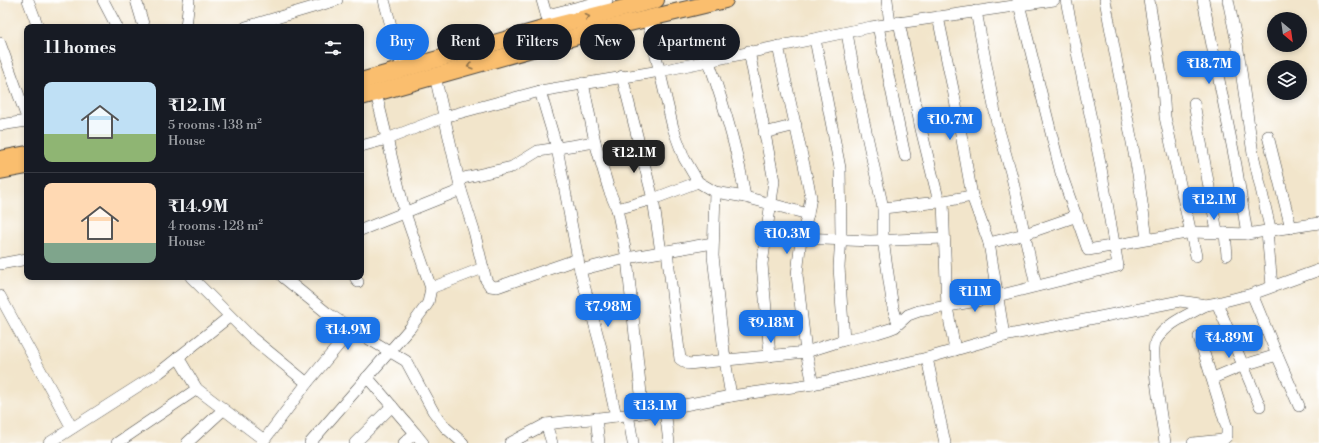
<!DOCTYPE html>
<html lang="en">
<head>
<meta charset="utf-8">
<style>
	:root { --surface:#171b24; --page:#242831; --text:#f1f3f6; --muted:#9ea1a6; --line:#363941; --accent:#1a73e8 }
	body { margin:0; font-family:"Libre Bodoni",serif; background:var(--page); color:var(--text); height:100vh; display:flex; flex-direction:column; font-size:15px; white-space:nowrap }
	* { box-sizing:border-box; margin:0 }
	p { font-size:13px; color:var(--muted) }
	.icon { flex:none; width:22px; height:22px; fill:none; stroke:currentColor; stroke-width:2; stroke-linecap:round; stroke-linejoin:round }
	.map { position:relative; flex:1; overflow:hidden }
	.details { position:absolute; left:24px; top:24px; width:340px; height:256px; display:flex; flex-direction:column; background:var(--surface); border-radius:8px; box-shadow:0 2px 6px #0003 }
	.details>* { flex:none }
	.top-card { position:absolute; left:376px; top:24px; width:380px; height:36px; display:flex; gap:8px }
	.needle { width:26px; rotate:151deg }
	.tools { position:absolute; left:1267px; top:12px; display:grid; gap:8px }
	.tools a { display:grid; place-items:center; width:40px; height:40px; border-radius:50%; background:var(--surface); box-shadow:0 2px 6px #0003; font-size:20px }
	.price { position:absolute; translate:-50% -34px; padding:0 9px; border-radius:8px; background:var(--accent); color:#fff; font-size:13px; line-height:26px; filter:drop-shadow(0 1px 2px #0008) }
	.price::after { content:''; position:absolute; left:50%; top:24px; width:12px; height:9px; margin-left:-6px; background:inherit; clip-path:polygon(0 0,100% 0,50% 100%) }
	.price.active { background:#222; color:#fff }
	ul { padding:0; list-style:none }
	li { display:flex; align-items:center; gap:12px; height:100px; padding:0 20px }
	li+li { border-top:1px solid var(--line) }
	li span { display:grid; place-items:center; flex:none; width:112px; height:80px; border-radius:8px; color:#555 }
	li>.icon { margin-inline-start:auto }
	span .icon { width:48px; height:48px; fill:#fffc; stroke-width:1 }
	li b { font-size:17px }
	h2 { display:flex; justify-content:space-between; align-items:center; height:48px; padding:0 20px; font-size:17px }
	.tag { padding:0 14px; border-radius:18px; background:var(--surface); box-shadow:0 2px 6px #0003; font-size:14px; line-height:36px }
	.tag.active { background:var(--accent); color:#fff }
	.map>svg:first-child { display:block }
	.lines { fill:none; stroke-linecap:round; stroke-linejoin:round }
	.minor-casing { stroke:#494743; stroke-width:12 }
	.highway-casing { stroke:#494743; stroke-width:18 }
	.minor { stroke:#fff; stroke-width:11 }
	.highway { stroke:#fabe6e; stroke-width:16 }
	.oneway { stroke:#92744c }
</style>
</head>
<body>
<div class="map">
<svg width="1319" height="443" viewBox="0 0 1319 443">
	<rect width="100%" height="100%" fill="#fff"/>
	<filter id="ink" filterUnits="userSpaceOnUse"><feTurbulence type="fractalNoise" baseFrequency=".025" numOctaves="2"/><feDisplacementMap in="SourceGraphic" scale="8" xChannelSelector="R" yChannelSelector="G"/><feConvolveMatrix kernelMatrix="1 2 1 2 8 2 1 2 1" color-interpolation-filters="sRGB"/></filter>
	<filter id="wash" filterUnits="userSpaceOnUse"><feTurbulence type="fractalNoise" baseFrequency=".012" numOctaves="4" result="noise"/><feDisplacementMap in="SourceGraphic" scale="16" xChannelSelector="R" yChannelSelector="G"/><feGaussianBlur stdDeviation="0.9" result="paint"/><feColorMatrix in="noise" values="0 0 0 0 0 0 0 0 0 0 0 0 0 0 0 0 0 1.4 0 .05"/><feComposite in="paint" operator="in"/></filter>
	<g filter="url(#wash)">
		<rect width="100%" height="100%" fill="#f2e5cb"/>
	</g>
	<g filter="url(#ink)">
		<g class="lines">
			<defs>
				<g id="minor">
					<polyline points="28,0 38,27"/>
					<polyline points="103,0 117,27"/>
					<polyline points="136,0 144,27"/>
					<polyline points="384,0 403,70"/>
					<polyline points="542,0 548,21"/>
					<polyline points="887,0 890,24"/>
					<polyline points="1018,0 1061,173 1088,250 1192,232 1247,234 1319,223"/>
					<polyline points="1105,0 1138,174 1147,239"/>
					<polyline points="1149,0 1163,87 1165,117 1196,256"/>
					<polyline points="1203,0 1236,165 1247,234"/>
					<polyline points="1228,0 1237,43 1253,154 1271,232"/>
					<polyline points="976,11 997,123 1011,173 1036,286"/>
					<polyline points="547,15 607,0"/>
					<polyline points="647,18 673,128 684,158 698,182 715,192 745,197 808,214"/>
					<polyline points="899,22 921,129 939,202"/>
					<polyline points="878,26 905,156"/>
					<polyline points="186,27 189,0"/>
					<polyline points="246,27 337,0"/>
					<polyline points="847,33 858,95 883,208 883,240 893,308 898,323"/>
					<polyline points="815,39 840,168 841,236 839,267 844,340"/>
					<polyline points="0,43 27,118"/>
					<polyline points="778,46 811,197 808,214 801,238 870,241 944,238"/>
					<polyline points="749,51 774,181 762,264 770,356"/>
					<path d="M708,59C724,105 738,150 745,197"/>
					<polyline points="435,76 461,190 474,231 486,280 490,286 497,287 578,259"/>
					<polyline points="622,76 653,199 698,182"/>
					<polyline points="583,83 595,142"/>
					<polyline points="540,91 557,148 580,270 601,348 616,416"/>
					<polyline points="376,93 405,213 431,288 483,268"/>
					<polyline points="1194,103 1217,232"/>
					<polyline points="0,125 27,121"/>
					<polyline points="764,133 796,125"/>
					<polyline points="1268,136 1291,228"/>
					<polyline points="361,146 387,139 444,117 540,91 660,71 871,27 1054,0"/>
					<polyline points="459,179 512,167 538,151 545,150 595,142 609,190 617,209 627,258 643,413"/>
					<polyline points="715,192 713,256 725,360 731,396"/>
					<polyline points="972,196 989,243"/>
					<polyline points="943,201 947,307 955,350"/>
					<polyline points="883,208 939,202 972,196 953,89 938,17"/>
					<polyline points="617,209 653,199 661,252"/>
					<polyline points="361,230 461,190"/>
					<polyline points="1267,232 1272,286"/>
					<polyline points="1225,233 1227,255"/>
					<polyline points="801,238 797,275 806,352 813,384"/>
					<polyline points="667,251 680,359 688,364 806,352 844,340 877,333 890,329 895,327 908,315 919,311 977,301 1118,266 1099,157 1066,0"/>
					<polyline points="0,264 27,259"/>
					<polyline points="580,270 627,258 713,243"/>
					<polyline points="191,277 252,338 307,383"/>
					<polyline points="355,277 358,282"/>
					<polyline points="0,296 72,428"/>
					<polyline points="1217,303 1260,406"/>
					<polyline points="352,329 406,361 433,411 445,427 463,443"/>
					<polyline points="1004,336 989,243 1025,234 1077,216"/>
					<polyline points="1277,355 1299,406"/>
					<polyline points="178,357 197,389 264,440"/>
					<polyline points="927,358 945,443"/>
					<polyline points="367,377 415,433 404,443"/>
					<polyline points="1213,378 1244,365 1277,355 1252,294"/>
					<polyline points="665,409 669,443"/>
					<polyline points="628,414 633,443"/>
					<polyline points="596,418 599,443"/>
					<polyline points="546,424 552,443"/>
					<polyline points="415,433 423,443"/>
					<polyline points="49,443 160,372 229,317"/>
					<polyline points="117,443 197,389"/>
					<polyline points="187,443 223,410"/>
					<polyline points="262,443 307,383 352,329 327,313 283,277"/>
					<polyline points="310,443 410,328 428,303 431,288"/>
					<polyline points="355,443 392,406"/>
					<polyline points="510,443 546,424 643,413 731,396 813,384 927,358 1004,336 1180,301 1206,305 1217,303 1252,294 1319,270"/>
					<path d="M1165,443C1163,426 1149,351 1156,340C1168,322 1188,315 1206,305"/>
					<polyline points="1193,443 1223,440 1227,436 1227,428 1199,337"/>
				</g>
				<g id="highway">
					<polyline points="361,81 550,27 656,0"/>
					<polyline points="361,97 592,32 725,0"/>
					<polyline points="0,159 27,154"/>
					<polyline points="0,171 27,166"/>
				</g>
			</defs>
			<use href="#minor" class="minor-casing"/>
			<use href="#highway" class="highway-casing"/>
			<use href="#minor" class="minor"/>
			<use href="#highway" class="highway"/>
		</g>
		<defs><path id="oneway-chevron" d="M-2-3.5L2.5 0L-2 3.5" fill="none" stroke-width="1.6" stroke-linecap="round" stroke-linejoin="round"/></defs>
		<g class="oneway">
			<use href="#oneway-chevron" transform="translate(587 17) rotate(-14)"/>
			<use href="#oneway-chevron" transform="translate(470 66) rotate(164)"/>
		</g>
	</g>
</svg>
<div class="tools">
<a><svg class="needle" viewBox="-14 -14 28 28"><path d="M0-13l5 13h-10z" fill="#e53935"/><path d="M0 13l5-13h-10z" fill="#9ea1a6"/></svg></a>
<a><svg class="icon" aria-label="layers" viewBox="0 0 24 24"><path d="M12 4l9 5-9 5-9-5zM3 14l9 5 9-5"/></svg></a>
</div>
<b class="price" style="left:1209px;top:85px">₹18.7M</b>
<b class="price" style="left:950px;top:141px">₹10.7M</b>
<b class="price active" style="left:634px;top:174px">₹12.1M</b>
<b class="price" style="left:1214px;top:221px">₹12.1M</b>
<b class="price" style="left:787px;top:255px">₹10.3M</b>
<b class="price" style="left:975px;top:313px">₹11M</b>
<b class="price" style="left:608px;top:328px">₹7.98M</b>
<b class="price" style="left:771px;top:344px">₹9.18M</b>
<b class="price" style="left:348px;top:351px">₹14.9M</b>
<b class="price" style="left:1229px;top:359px">₹4.89M</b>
<b class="price" style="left:655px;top:427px">₹13.1M</b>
<div class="top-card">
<a class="tag active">Buy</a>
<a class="tag">Rent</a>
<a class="tag">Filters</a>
<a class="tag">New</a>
<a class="tag">Apartment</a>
</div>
<section class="details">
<h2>11 homes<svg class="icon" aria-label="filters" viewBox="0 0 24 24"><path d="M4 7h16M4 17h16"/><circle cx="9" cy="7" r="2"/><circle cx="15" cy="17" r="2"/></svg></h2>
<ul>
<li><span style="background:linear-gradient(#bfe0f5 65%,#8fb573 0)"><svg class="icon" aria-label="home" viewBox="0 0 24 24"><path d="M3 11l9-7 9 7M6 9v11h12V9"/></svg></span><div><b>₹12.1M</b><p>5 rooms · 138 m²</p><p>House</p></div></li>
<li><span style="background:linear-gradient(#ffd9b3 75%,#7fa58c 0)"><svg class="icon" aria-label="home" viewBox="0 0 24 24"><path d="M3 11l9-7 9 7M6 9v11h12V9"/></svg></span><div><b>₹14.9M</b><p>4 rooms · 128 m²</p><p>House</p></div></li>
</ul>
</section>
</div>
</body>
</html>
